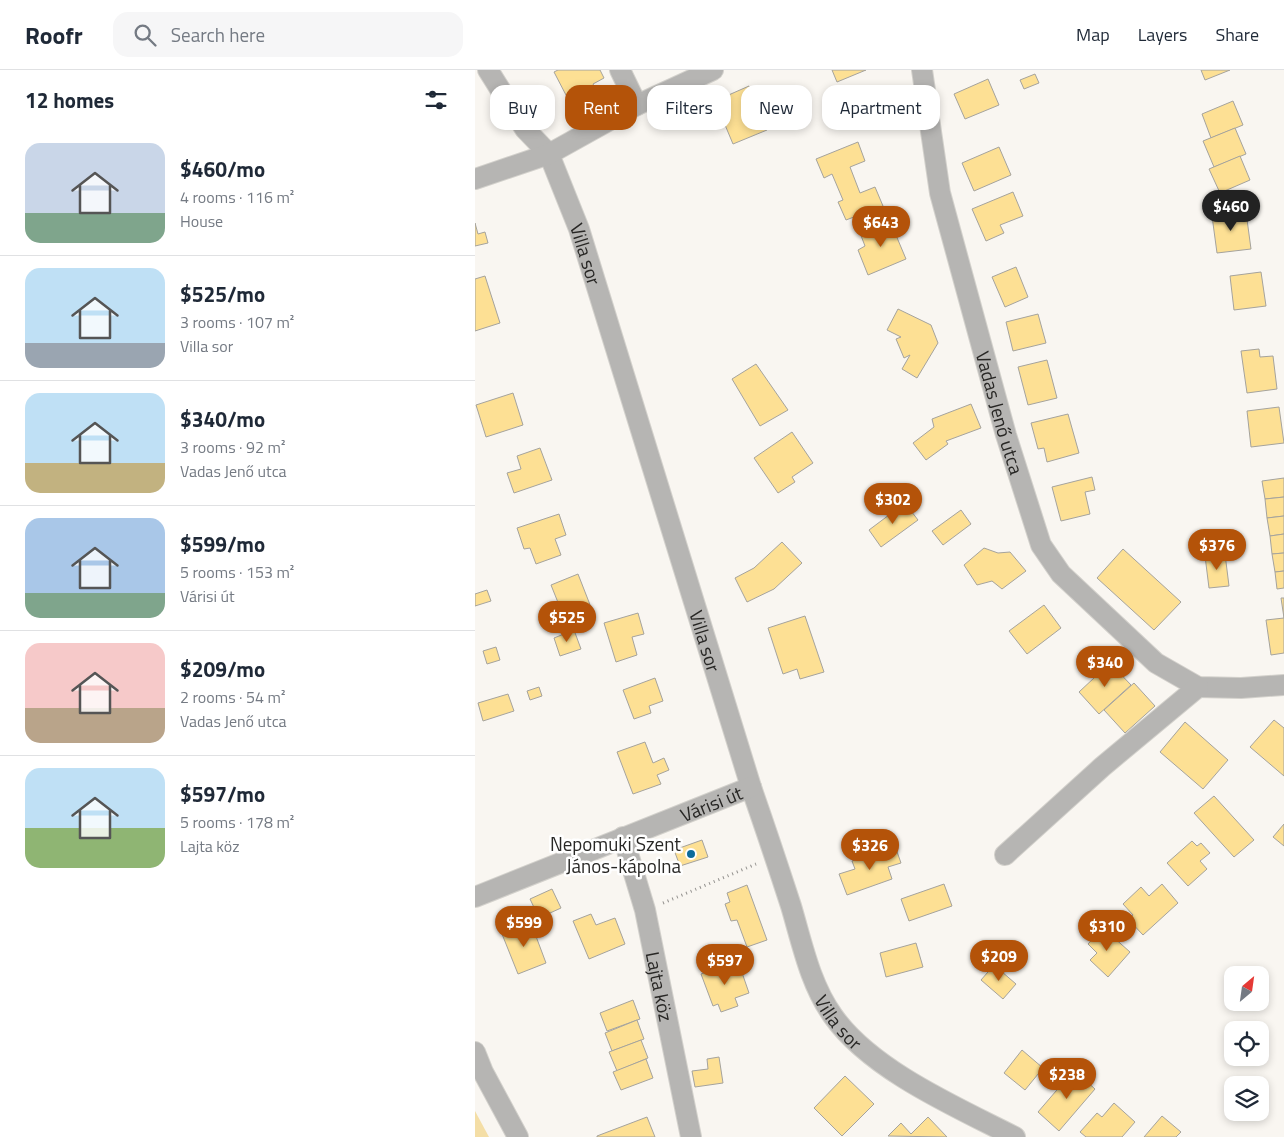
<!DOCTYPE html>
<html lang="en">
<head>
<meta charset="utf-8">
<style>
	:root { --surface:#fff; --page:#f6f6f7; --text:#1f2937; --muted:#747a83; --line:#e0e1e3; --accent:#b45309 }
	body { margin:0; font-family:"Titillium Web",sans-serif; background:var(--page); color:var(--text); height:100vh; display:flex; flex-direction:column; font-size:19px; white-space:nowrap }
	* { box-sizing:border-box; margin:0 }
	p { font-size:16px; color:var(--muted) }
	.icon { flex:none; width:28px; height:28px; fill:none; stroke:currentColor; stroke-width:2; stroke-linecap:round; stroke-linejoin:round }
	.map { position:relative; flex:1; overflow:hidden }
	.side { display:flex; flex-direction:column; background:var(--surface); width:475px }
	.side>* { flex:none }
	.hud { position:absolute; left:15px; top:15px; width:475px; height:45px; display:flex; gap:10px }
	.needle { width:32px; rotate:29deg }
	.fabs { position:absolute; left:749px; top:896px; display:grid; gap:10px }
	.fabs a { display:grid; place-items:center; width:45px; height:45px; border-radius:10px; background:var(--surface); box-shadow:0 2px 8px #0003; font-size:25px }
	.price { position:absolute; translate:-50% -42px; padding:0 11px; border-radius:18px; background:var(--accent); color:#fff; font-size:16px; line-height:32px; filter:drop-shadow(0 1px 2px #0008) }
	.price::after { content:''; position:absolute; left:50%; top:30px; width:15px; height:11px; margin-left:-8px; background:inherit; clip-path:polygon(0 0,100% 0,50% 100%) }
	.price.on { background:#222; color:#fff }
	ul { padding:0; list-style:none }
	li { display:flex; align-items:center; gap:15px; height:125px; padding:0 25px }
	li+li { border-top:1px solid var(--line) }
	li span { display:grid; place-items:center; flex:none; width:140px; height:100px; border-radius:15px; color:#555 }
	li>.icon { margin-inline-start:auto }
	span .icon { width:60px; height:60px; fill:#fffc; stroke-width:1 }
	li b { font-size:21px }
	h2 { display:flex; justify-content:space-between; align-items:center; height:60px; padding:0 25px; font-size:21px }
	.pill { padding:0 18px; border-radius:15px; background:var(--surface); box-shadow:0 2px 8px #0003; font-size:18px; line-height:45px }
	.pill.on { background:var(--accent); color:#fff }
	header { display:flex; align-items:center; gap:30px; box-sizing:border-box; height:70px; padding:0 25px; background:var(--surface); border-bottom:1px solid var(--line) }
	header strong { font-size:24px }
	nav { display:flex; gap:28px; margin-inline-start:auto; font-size:18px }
	.search { width:350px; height:45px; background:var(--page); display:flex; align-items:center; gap:12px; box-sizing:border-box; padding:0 18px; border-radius:15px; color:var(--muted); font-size:19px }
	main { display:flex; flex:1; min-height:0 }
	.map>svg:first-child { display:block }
	.green { fill:#f4dea6 }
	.building { fill:#fde094; stroke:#a5a39d }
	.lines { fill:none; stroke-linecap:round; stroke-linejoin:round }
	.street-casing { stroke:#d3d1cc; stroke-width:22 }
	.path { stroke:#93918e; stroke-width:3; stroke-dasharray:1 4; stroke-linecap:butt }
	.street { stroke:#b6b5b3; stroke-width:20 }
	.poi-dot { fill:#0d6b9a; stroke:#fff; stroke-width:2 }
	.labels { text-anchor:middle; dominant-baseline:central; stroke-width:5; stroke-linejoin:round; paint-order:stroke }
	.street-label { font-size:19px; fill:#282725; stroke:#fff }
	.poi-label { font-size:19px; fill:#282725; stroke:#fff; text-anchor:end }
</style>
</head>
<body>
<header>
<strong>Roofr</strong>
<div class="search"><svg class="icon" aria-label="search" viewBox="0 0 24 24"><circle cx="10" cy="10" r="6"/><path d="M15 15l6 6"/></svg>Search here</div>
<nav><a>Map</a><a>Layers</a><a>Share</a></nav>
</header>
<main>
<section class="side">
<h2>12 homes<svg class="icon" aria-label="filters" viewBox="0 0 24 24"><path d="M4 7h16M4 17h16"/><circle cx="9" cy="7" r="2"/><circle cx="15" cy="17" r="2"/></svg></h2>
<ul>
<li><span style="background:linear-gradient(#c9d6e8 70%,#7fa58c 0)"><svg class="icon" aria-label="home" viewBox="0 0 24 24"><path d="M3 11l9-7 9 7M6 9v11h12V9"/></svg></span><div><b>$460/mo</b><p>4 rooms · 116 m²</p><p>House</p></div></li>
<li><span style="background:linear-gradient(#bfe0f5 75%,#9aa5b1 0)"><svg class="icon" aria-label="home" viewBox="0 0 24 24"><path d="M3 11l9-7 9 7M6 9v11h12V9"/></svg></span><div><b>$525/mo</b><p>3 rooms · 107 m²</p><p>Villa sor</p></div></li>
<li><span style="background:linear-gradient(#bfe0f5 70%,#c2b280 0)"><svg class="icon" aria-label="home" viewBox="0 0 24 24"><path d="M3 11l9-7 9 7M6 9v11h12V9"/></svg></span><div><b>$340/mo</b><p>3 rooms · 92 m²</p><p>Vadas Jenő utca</p></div></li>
<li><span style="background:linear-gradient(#a9c7e8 75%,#7fa58c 0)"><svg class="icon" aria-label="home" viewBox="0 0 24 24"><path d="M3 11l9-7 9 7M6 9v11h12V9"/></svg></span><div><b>$599/mo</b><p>5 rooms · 153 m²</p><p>Várisi út</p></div></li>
<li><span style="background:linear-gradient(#f6c9c9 65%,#b9a48a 0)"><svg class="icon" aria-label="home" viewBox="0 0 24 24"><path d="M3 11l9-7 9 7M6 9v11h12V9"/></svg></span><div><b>$209/mo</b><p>2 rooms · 54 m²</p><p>Vadas Jenő utca</p></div></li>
<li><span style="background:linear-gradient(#bfe0f5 60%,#8fb573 0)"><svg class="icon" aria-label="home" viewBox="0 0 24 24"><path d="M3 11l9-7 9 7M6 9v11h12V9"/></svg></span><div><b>$597/mo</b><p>5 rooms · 178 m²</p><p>Lajta köz</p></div></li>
</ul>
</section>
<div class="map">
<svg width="809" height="1067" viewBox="0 0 809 1067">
	<rect width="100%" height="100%" fill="#f9f6f1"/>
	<polygon class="green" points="0,1041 14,1067 0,1067"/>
	<g class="building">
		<polygon points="83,0 125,0 129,8 118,14 121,20 107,27 104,21 92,27 79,2"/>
		<polygon points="357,0 391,0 362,12"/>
		<polygon points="726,0 755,0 730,10"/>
		<polygon points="560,4 564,13 549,19 545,10"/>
		<polygon points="513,9 524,35 490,49 479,24"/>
		<polygon points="274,16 292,60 258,74 240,31"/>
		<polygon points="758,31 768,55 736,68 727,44"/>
		<polygon points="760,58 771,84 739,97 728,71"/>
		<polygon points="383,72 390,91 375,97 385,123 400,117 408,136 371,150 363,132 368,130 357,104 349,108 341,89"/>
		<polygon points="524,77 536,105 499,121 487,93"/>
		<polygon points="765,86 775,110 745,123 734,99"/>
		<polygon points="538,122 548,146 525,155 529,163 511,171 497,139"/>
		<polygon points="771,142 776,179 742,183 737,146"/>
		<polygon points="415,151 431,189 393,205 383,180 390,176 385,163"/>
		<polygon points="0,153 3,164 10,162 13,173 0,176"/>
		<polygon points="541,197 553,227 530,237 517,207"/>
		<polygon points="786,202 791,236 759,240 755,206"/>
		<polygon points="10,206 25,253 0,261 0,209"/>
		<polygon points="423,239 456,255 463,273 442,308 427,299 435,285 429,288 421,269 426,267 412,260"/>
		<polygon points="563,244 571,273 538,281 531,252"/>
		<polygon points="784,279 785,287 798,286 802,319 772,323 766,281"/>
		<polygon points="572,290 582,328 553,335 543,297"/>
		<polygon points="281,294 313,340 285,356 257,309"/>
		<polygon points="38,323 48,355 11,367 1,335"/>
		<polygon points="496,334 506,358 471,371 473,374 451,390 438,373 459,357 457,349"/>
		<polygon points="804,337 809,373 776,377 772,341"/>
		<polygon points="593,344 604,383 572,392 569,378 563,379 556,353"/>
		<polygon points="317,362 338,393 317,407 320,412 303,423 279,388"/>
		<polygon points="65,378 77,410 39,423 32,403 46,399 42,386"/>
		<polygon points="617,407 620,420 610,422 615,444 586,451 577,417"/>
		<polygon points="809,408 809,427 790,429 787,411"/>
		<polygon points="809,427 809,446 792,448 790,429"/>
		<polygon points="430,433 443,450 406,477 394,460"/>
		<polygon points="486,440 496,454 468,475 457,461"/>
		<polygon points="84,444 91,465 80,469 86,485 61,494 55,478 49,479 42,458"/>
		<polygon points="809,446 809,464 795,466 792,448"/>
		<polygon points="809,464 809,483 797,484 795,466"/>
		<polygon points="307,472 327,493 299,519 272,532 260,508 279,498"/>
		<polygon points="509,478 523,483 535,482 551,501 527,519 517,511 502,515 489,495"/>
		<polygon points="648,479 706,532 679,560 622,508"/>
		<polygon points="809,483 809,501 800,502 797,484"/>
		<polygon points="750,484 754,516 734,518 730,486"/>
		<polygon points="809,501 809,518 802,519 800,502"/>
		<polygon points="103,504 119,545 92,555 76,515"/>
		<polygon points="12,520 16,531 0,536 0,524"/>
		<polygon points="806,528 809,528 809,583 796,585 791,550 809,548"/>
		<polygon points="569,535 586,558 552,584 534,561"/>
		<polygon points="163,543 169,564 157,567 162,585 141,592 129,553"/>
		<polygon points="330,546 349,602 325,609 322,599 308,604 293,558"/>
		<polygon points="99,560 106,579 85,586 79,568"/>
		<polygon points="21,577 25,590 12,594 8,581"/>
		<polygon points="635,593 656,615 624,644 604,622"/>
		<polygon points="180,608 188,631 174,636 176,643 159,649 148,620"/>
		<polygon points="659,613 680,636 650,663 629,640"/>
		<polygon points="64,617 67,626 55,630 52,621"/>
		<polygon points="33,624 39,641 8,651 3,633"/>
		<polygon points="799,650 809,658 809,706 775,677"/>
		<polygon points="710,652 753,690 728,719 685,682"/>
		<polygon points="170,672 178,693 189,688 194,700 182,705 186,714 158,724 142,682"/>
		<polygon points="739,726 779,770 759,787 719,743"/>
		<polygon points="809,754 809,776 798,767"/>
		<polygon points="227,770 233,787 205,796 199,780"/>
		<polygon points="717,771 722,776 726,773 735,783 725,791 732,799 713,816 692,793"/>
		<polygon points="420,776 426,793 413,797 417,809 372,825 364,804 380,799 377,791"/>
		<polygon points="469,814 477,836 434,851 426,829"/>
		<polygon points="687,814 703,833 668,865 653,849 658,845 648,834 666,817 674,826"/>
		<polygon points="272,815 292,870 272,877 262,850 256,851 250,834 255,832 252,823"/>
		<polygon points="77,819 86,838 64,848 55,829"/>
		<polygon points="116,844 121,855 140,848 150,874 114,889 98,851"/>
		<polygon points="56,853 71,893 43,904 27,864"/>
		<polygon points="628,858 655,882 633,907 615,890 622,883 613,874"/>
		<polygon points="441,873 448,897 411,907 405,883"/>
		<polygon points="263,891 274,923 260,928 263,936 246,942 243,934 238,936 226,904"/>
		<polygon points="519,895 541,914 528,929 506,910"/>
		<polygon points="158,930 165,949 132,961 125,943"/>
		<polygon points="162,950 169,969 137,981 130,963"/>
		<polygon points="166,970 173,988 142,1001 134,982"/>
		<polygon points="547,980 568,998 550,1020 529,1003"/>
		<polygon points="244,987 248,1013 220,1017 217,1001 233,999 232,989"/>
		<polygon points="171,989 178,1008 146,1020 138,1002"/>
		<polygon points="599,1000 620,1019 584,1061 563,1042"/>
		<polygon points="370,1006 399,1034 367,1066 339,1038"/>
		<polygon points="639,1033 660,1052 647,1067 611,1067 605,1062 622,1043 627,1047"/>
		<polygon points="687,1046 706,1062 701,1067 669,1067"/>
		<polygon points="172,1047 180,1067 122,1067 122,1066"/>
		<polygon points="453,1047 472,1067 413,1066 426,1053 436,1064"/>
	</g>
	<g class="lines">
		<defs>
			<g id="street">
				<path id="s1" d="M13,0L50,59L74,84L104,159L276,717C290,757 303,796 316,836C327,873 335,914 358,946C396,1000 481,1037 540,1067"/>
				<polyline points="145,0 162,35"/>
				<path id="s2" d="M447,0L465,123L531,365L566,475L586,504L681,593L723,617L766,618L809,615"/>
				<polyline points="0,109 74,84 162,35 238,0"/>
				<path id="s3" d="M148,767L170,840L216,1067"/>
				<polyline points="530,785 627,697 723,617"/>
				<path id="s4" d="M0,827L276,717"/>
				<polyline points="0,982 8,1002 43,1067"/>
			</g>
		</defs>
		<use href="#street" class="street-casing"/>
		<polyline class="path" points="188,833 281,794"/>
		<use href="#street" class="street"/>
	</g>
	<circle class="poi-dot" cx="216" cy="784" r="5"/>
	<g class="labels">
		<g class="street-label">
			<text stroke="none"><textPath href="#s1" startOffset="211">Villa sor</textPath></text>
			<text stroke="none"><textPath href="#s2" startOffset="352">Vadas Jenő utca</textPath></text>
			<text stroke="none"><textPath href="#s1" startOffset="616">Villa sor</textPath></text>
			<text stroke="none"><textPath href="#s4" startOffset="254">Várisi út</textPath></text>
			<text stroke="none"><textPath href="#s3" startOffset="154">Lajta köz</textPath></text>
			<text stroke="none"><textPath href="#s1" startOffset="1021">Villa sor</textPath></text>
		</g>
		<g class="poi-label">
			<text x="206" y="773">Nepomuki Szent<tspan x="206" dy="22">János-kápolna</tspan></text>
		</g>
	</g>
</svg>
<div class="fabs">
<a><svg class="needle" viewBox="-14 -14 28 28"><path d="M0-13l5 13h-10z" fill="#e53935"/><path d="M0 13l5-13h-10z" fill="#747a83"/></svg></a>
<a><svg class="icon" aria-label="locate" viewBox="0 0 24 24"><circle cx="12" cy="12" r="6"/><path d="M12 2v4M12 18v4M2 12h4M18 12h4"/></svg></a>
<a><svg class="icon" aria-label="layers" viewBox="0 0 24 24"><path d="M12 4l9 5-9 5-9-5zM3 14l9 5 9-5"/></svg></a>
</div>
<b class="price on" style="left:756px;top:162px">$460</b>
<b class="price" style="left:406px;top:178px">$643</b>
<b class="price" style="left:418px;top:455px">$302</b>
<b class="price" style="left:742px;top:501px">$376</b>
<b class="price" style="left:92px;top:573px">$525</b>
<b class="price" style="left:630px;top:618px">$340</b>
<b class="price" style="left:395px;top:801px">$326</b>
<b class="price" style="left:49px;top:878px">$599</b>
<b class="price" style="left:632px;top:882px">$310</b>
<b class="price" style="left:524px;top:912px">$209</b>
<b class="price" style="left:250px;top:916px">$597</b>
<b class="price" style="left:592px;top:1030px">$238</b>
<div class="hud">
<a class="pill">Buy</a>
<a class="pill on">Rent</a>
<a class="pill">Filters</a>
<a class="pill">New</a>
<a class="pill">Apartment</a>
</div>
</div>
</main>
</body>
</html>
